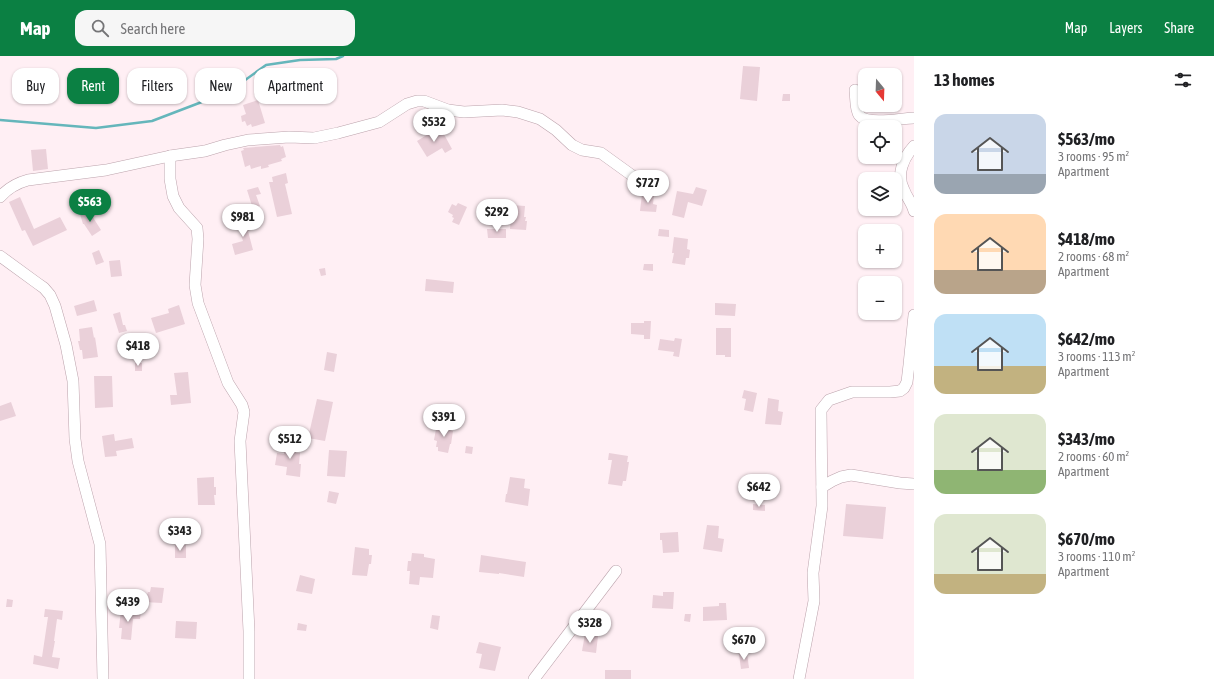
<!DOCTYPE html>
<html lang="en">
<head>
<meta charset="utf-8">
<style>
	:root { --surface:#fff; --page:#f6f6f6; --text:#202124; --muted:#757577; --accent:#0b8043 }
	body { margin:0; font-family:"Asap Condensed",sans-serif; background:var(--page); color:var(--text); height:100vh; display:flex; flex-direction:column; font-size:15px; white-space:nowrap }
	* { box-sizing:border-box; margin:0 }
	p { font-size:13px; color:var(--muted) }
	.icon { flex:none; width:22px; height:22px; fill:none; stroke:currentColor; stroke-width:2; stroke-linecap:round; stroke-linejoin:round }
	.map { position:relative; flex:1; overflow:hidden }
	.details { display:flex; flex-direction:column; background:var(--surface); width:300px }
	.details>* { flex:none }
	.guide { position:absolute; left:12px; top:12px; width:380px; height:36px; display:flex; gap:8px }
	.needle { width:26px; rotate:161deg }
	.tools { position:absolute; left:858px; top:12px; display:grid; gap:8px }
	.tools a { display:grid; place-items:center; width:44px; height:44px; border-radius:8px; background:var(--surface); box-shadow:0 1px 3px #0004; font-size:20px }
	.price { position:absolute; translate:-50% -34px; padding:0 9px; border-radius:14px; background:#fff; color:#222; font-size:13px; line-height:26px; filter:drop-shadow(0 1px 2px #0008) }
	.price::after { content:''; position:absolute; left:50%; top:24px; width:12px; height:9px; margin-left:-6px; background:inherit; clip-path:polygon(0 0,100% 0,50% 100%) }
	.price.selected { background:var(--accent); color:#fff }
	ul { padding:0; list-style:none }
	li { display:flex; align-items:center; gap:12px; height:100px; padding:0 20px }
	li span { display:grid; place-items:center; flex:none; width:112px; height:80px; border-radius:12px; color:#555 }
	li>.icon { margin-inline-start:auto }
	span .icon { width:48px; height:48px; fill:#fffc; stroke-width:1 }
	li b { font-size:17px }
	h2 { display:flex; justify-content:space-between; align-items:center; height:48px; padding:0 20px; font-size:17px }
	.chip { padding:0 14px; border-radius:12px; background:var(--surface); box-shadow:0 1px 3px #0004; font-size:14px; line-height:36px }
	.chip.selected { background:var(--accent); color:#fff }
	header { display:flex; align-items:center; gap:24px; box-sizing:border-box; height:56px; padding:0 20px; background:var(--accent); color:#fff }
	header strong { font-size:19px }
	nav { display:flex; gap:22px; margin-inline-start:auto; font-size:14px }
	.search { width:280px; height:36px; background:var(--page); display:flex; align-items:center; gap:10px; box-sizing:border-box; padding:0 14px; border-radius:12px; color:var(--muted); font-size:15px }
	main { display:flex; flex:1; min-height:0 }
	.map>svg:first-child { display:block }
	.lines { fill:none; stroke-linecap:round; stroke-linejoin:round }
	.stream { stroke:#65b6bb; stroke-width:2.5 }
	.building { fill:#ead0d9 }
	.minor-casing { stroke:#bca3ac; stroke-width:12 }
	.minor { stroke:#fff; stroke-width:11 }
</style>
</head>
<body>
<header>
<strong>Map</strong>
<div class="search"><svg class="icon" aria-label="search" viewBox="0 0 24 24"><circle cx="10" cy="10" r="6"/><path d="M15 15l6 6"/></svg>Search here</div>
<nav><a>Map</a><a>Layers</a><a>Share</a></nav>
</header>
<main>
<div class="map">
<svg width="914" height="623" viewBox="0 0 914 623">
	<rect width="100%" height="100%" fill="#ffeff4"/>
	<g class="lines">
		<polyline class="stream" points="0,64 96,72 152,65 207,44 241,27 266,9 300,4 336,3 343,0"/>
	</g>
	<g class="building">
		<polygon points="743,10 760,11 757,45 740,43"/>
		<polygon points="783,38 790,38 790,45 782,45"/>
		<polygon points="258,44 265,67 252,71 251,68 247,70 245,65 242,66 241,60 246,58 243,49"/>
		<polygon points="440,71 452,93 445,97 442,92 427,101 417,85"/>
		<polygon points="280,89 281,91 283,90 286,101 281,103 282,105 268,109 269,111 261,113 261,110 251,113 250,109 245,111 241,95 244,94 243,92"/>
		<polygon points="46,93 48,113 33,115 31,94"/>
		<polygon points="286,117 288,127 285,128 292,158 277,161 269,126 273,126 272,121"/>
		<polygon points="258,131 261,138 256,139 260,150 253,153 247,134"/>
		<polygon points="696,131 707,134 702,150 688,146 684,162 672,159 677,135 693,138"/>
		<polygon points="642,138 654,139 653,148 657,149 656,156 640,155"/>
		<polygon points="20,141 34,173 60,161 67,174 33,190 25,174 22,175 9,146"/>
		<polygon points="458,147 467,151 459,169 452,166 454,162 452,161 453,159 448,156 452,148 456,150"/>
		<polygon points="512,149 525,150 524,161 526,161 525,165 527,165 526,174 510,173"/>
		<polygon points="91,154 94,163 101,174 92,180 84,168 83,168 80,158"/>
		<polygon points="245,160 250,174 248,175 253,194 235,199 232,188 243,185 236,164"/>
		<polygon points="487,173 506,173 506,182 488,182"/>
		<polygon points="659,173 669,174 669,181 658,180"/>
		<polygon points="674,181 688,183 687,193 690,194 689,202 686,202 685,209 672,207 674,197 672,197"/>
		<polygon points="99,194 104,206 96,209 92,197"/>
		<polygon points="120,204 122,220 111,221 109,205"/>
		<polygon points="644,208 653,208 653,215 643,214"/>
		<polygon points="325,212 326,219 321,220 319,213"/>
		<polygon points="426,223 454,226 453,237 425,235"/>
		<polygon points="94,244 97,255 77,260 74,250"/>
		<polygon points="715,247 736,248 735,260 715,259"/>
		<polygon points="179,249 185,268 156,277 151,262 169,257 168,253"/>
		<polygon points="120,256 123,269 125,269 127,275 119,277 113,258"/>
		<polygon points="644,265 651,265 650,283 644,283 644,279 631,278 631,267 644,267"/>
		<polygon points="92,271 94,282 95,281 98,301 83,303 82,294 80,294 78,285 80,285 79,273"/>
		<polygon points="716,272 731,272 731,301 725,301 725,299 716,299"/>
		<polygon points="675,282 682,283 679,301 673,300 674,296 658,294 660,283 674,285"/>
		<polygon points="327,296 337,298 334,316 324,314"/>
		<rect x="135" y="307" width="7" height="8"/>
		<polygon points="188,316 191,347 171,349 170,339 177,339 174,317"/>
		<polygon points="94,320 112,320 113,351 95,352"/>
		<polygon points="744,334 757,337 753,356 744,354 746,343 742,342"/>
		<polygon points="768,342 779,344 778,355 783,356 781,369 765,368"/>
		<polygon points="317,343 333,346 325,385 308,382"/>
		<polygon points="11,346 16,360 0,365 0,350"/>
		<polygon points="439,368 450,370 450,374 453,375 451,388 450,388 448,397 438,395 438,391 436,391 437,385 434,384 436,373 438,374"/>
		<polygon points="114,378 115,385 132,382 134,392 116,395 117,400 105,401 102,380"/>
		<polygon points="286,387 297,388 296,397 300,397 299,408 301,408 300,421 286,419 287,411 275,409 277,397 284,398"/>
		<polygon points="466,390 473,391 472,398 465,397"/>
		<polygon points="329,394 347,395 345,421 327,420"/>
		<polygon points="609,397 628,400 627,406 629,406 626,425 623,425 622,430 608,428 612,404 608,404"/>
		<polygon points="214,421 214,431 216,431 216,439 214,439 215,449 198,449 197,422"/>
		<polygon points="510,421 525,423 524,432 530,433 528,450 505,446 506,438 507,438"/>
		<polygon points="329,435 339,437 336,448 327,446"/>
		<polygon points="753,448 765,449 765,455 753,454"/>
		<polygon points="846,448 886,451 883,483 843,480"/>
		<polygon points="707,469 719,470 718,482 724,483 722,496 703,493"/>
		<polygon points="678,476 679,496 663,497 662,484 660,484 660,477"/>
		<rect x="175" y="489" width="11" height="13"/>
		<polygon points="355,491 369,493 369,499 372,499 371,508 369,508 367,520 352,519"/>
		<polygon points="412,497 424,498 424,501 435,503 433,522 420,521 419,529 409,528 410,515 407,515 408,505 411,505"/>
		<polygon points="481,499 526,506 524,521 499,517 499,518 479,516"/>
		<polygon points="300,519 315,523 312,538 296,535"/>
		<polygon points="151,531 164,532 162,547 144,546 145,539 147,539 148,536 150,536"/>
		<polygon points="663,536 674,536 673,553 652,552 653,539 663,540"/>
		<polygon points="7,543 13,544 12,551 6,551"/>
		<polygon points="719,547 726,547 727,564 703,565 703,551 719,550"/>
		<polygon points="45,553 63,555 62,564 57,563 54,585 55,585 52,601 60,602 58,613 33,608 34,599 42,601 48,561 44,561"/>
		<polygon points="121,554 141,556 140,563 133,563 131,584 121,583 122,572 119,572"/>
		<polygon points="685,558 691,558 690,566 684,565"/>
		<polygon points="432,559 440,560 438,574 430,572"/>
		<polygon points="176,565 197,566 196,583 175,582"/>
		<polygon points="298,567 307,569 306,575 297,574"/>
		<polygon points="585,578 598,580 596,597 582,595"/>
		<polygon points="479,586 501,591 495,615 479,612 482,598 476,597"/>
		<polygon points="747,597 749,612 741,613 739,598"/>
		<rect x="605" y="614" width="26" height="9"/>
	</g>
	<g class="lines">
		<defs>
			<g id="minor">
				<path d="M855,34C856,42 855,53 859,59C867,70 902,62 914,62"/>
				<path d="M914,90C903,102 896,119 904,134C907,142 912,147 914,155"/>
				<polyline points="170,100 170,123 173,140 179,152 197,172 198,183 195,229 198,247 228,327 242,349 244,356 240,385 249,575 249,623"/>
				<path d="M0,141C8,132 17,127 28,124L106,114L170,100L205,95L225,89L248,84L289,81L314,82L338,77L379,66L407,48L417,45H424L448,54L464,56L502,54L518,56L540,63L556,74L572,89L582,94L601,97L637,123"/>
				<polyline points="0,200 37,227 44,232 50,239 55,250 66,289 73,325 75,383 78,405 100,488 103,623"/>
				<polyline points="822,431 832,425 841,421 851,419 900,427 914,428"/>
				<polyline points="534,623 616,515"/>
				<polyline points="799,623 814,545 813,517 822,450 821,354 829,344 852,336 890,336 900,335 904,332 907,326 909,309 914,259"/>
			</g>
		</defs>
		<use href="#minor" class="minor-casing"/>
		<use href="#minor" class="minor"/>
	</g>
</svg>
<div class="tools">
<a><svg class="needle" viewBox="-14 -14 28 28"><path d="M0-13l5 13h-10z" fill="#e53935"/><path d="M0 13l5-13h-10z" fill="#757577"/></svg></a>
<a><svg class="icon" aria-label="locate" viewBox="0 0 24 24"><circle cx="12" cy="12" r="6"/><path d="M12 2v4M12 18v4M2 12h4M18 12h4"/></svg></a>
<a><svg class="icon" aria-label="layers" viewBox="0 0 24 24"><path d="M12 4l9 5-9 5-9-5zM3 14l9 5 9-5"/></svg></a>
<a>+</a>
<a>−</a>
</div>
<b class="price" style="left:434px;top:87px">$532</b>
<b class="price" style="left:648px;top:148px">$727</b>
<b class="price selected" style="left:90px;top:167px">$563</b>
<b class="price" style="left:497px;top:177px">$292</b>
<b class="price" style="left:243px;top:182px">$981</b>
<b class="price" style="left:138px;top:311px">$418</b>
<b class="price" style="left:444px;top:382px">$391</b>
<b class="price" style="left:290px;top:404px">$512</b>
<b class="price" style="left:759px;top:452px">$642</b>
<b class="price" style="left:180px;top:496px">$343</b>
<b class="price" style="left:128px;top:567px">$439</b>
<b class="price" style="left:590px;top:588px">$328</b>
<b class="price" style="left:744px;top:605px">$670</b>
<div class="guide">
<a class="chip">Buy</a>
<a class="chip selected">Rent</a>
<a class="chip">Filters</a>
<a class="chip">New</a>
<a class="chip">Apartment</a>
</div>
</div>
<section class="details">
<h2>13 homes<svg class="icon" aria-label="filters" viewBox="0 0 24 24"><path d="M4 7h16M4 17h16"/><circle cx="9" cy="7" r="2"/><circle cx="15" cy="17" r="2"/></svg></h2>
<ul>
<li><span style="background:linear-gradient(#c9d6e8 75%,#9aa5b1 0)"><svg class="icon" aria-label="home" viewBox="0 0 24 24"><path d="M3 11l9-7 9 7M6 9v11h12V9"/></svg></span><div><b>$563/mo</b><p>3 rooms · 95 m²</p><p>Apartment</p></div></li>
<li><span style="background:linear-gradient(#ffd9b3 70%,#b9a48a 0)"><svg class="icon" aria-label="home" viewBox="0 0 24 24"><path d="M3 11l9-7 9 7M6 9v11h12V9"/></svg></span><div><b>$418/mo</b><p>2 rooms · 68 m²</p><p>Apartment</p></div></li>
<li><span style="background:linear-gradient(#bfe0f5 65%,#c2b280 0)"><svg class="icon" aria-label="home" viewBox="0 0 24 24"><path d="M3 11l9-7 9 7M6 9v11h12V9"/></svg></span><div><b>$642/mo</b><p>3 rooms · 113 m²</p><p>Apartment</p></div></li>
<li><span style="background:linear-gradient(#dfe7d0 70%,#8fb573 0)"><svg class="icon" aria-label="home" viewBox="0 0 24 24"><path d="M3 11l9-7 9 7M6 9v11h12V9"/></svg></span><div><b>$343/mo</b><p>2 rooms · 60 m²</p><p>Apartment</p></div></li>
<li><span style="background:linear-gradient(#dfe7d0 75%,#c2b280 0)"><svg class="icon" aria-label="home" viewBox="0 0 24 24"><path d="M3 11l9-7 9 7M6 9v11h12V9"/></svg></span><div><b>$670/mo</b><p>3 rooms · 110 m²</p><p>Apartment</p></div></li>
</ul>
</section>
</main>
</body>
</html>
